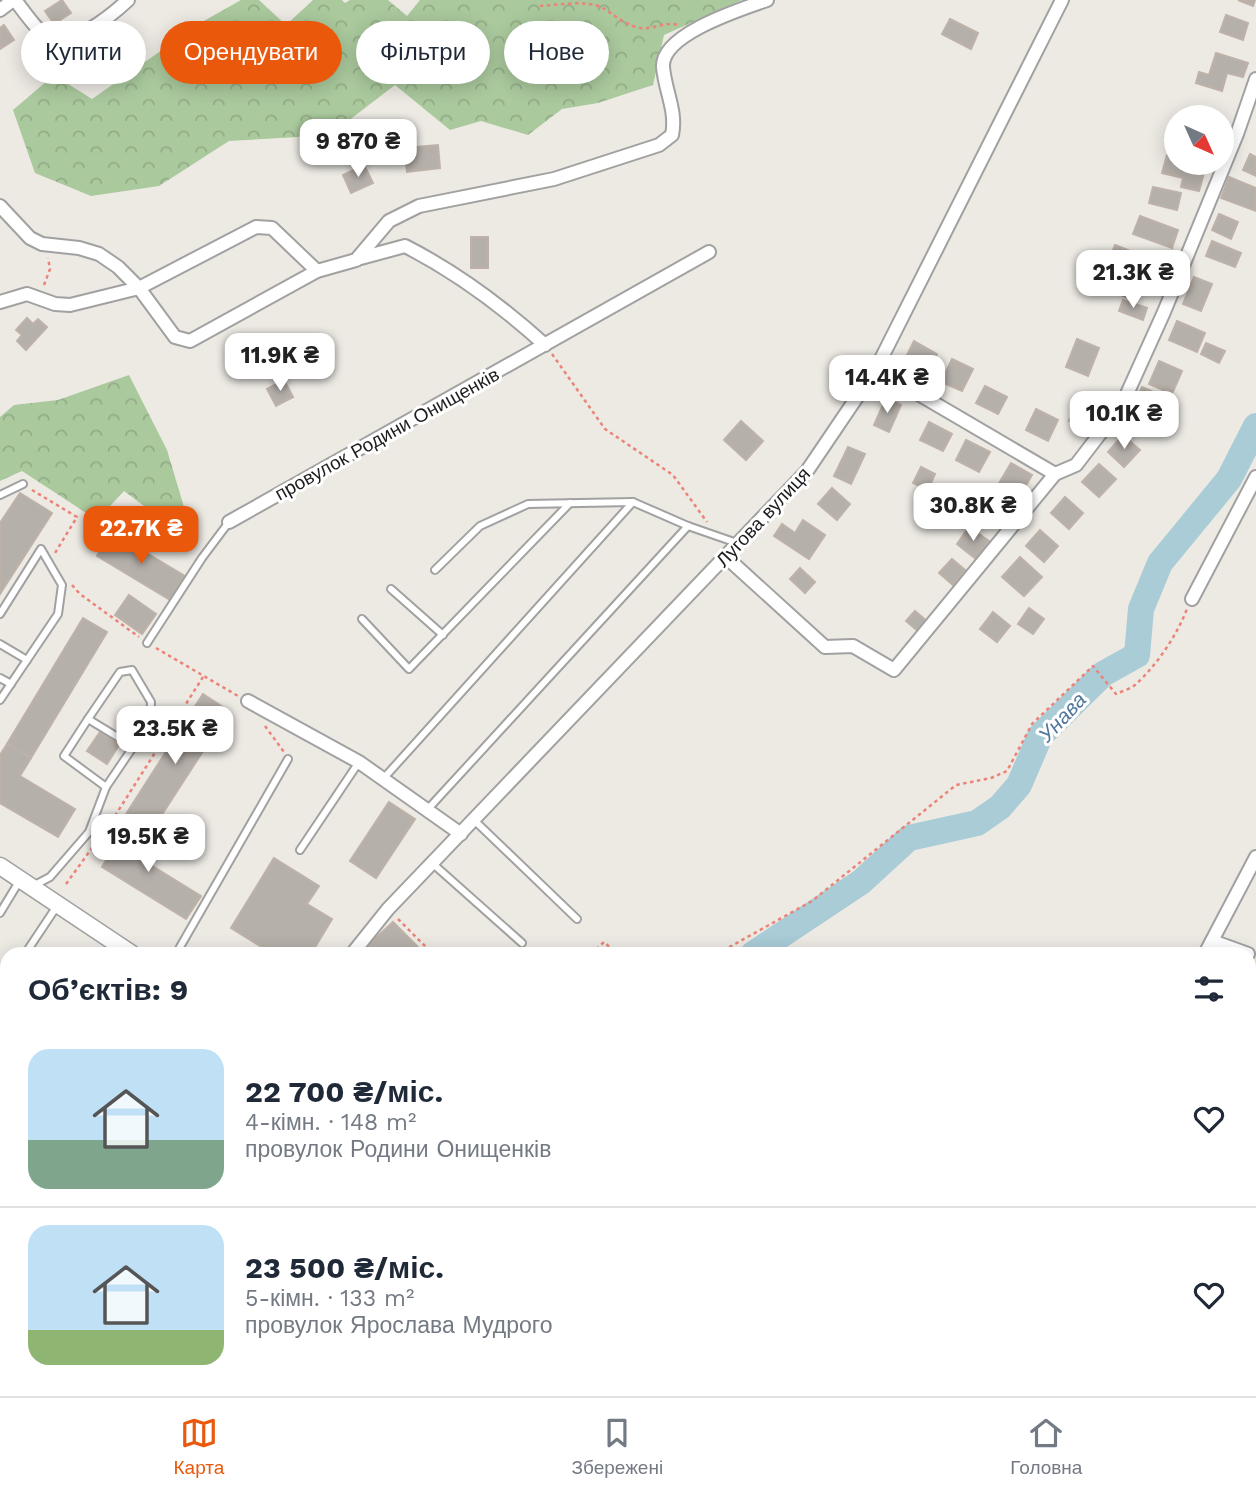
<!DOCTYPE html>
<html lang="uk">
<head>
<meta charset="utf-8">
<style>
	:root { --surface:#fff; --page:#f6f6f7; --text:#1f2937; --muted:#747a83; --line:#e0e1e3; --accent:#ea580c }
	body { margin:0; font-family:"Work Sans",sans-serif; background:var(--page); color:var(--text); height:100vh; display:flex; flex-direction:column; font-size:26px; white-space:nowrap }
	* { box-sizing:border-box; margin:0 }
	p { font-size:23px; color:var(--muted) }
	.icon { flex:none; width:38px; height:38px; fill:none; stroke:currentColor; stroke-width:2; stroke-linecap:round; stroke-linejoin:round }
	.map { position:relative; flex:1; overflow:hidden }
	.details { position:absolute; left:0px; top:947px; width:1256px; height:450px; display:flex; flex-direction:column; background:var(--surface); border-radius:21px 21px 0 0; box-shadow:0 4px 18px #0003 }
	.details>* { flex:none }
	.banner { position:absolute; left:21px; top:21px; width:700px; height:63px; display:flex; gap:14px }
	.needle { width:46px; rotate:135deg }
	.buttons { position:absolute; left:1164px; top:105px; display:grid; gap:14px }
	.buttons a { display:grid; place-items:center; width:70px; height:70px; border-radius:50%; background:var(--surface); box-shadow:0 4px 18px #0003; font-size:35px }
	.price { position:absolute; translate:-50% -60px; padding:0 16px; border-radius:14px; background:#fff; color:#222; font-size:23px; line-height:46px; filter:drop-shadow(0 2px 4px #0008) }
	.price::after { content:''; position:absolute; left:50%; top:42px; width:21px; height:16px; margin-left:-10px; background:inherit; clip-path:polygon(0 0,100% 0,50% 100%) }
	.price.on { background:var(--accent); color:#fff }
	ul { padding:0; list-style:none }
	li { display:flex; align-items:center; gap:21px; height:175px; padding:0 28px }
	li+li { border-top:2px solid var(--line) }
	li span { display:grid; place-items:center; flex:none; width:196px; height:140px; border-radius:21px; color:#555 }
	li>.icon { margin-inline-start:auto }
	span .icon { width:84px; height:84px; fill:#fffc; stroke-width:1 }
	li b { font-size:30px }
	h2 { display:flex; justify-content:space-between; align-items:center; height:84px; padding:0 28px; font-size:30px }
	.tag { padding:0 24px; border-radius:32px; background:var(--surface); box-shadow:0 4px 18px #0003; font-size:24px; line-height:63px }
	.tag.on { background:var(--accent); color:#fff }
	.tabs { display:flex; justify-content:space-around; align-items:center; height:98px; border-top:2px solid var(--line); background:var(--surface); font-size:19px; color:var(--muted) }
	.tabs a { display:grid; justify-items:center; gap:4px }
	.tabs .on { color:var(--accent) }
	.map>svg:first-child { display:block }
	.forest { fill:url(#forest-crowns) }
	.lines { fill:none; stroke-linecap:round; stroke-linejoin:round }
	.river { stroke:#a9ccd7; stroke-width:26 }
	.building { fill:#b6b0aa; stroke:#beb2a8; stroke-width:2 }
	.service-casing { stroke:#a1a1a1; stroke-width:10 }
	.minor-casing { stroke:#a1a1a1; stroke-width:16 }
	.tertiary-casing { stroke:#a1a1a1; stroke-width:19 }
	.path { stroke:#eb8478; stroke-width:2.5; stroke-dasharray:3.5 3.5; stroke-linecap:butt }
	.service { stroke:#fff; stroke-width:6 }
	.minor { stroke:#fff; stroke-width:12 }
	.tertiary { stroke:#fff; stroke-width:16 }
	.labels { text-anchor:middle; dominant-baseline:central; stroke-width:6; stroke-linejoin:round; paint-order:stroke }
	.street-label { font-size:19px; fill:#1d1d1d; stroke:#fff }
	.water-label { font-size:21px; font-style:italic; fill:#51779c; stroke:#fff }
</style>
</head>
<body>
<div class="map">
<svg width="1256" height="1396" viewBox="0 0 1256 1396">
	<defs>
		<pattern id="forest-crowns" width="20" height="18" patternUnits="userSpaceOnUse" patternTransform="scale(1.75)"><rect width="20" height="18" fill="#aac99d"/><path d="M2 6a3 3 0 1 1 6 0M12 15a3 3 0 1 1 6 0" fill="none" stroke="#92ac87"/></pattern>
	</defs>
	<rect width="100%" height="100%" fill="#edeae4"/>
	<g class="forest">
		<polygon points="241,0 259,0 286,25 313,0 342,0 345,3 350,0 388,0 407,16 420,0 742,0 664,35 653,85 598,103 562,109 528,135 481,121 450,130 395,85 348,121 298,137 229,141 159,186 91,196 35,173 13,110 54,75 92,99 202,22"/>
		<polygon points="129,375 167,450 195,544 124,491 97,520 22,471 0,481 0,417 14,405 58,400"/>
		<polygon points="7,1184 7,1390 95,1390 89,1396 0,1396 0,1186"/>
		<polygon points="598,1390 630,1390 628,1396 596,1396"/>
	</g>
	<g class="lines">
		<g class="river">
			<polyline points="753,954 861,882 909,838 977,823 1000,807 1019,785 1040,736 1103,674 1137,655 1141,609 1160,563 1229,479 1256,426"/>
			<polyline points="611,1396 614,1390"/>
		</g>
	</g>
	<g class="building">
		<polygon points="62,0 71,13 54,24 45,11"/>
		<polygon points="1238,0 1255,0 1253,6"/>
		<polygon points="1226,15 1248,23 1243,40 1220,32"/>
		<polygon points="950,19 978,33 971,49 942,34"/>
		<polygon points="4,25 14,40 0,49 0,28"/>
		<polygon points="1216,53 1248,63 1243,77 1227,73 1222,91 1196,83 1199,72 1209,75"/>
		<polygon points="1194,112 1210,117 1192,117"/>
		<polygon points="438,145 440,168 407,172 404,148"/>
		<polygon points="1250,154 1256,157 1256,176 1243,170"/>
		<polygon points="1167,155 1176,158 1176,163 1196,163 1206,166 1199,191 1181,187 1183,178 1162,173"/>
		<polygon points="364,165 373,183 351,193 343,175"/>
		<polygon points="1229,177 1256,188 1256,211 1221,198"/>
		<polygon points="1153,187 1181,193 1177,210 1149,203"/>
		<polygon points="1219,214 1238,222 1231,239 1212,230"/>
		<polygon points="1140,216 1178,230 1172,248 1133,234"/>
		<rect x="471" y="237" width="17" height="31"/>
		<polygon points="1212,241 1241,253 1235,267 1206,256"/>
		<polygon points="1115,245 1143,256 1134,279 1100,266 1104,256 1110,258"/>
		<polygon points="1104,275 1131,285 1126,297 1099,286"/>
		<polygon points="1194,277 1212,284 1201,311 1183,304"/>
		<polygon points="1123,300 1147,308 1143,320 1119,311"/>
		<polygon points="27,318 33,324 38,319 47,327 26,350 17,341 22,335 16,330"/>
		<polygon points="1177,321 1205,333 1197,352 1169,340"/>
		<polygon points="1077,339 1099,348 1088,376 1066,367"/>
		<polygon points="914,341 937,354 927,371 905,359"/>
		<polygon points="1206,343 1225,351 1219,363 1201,354"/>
		<polygon points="952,359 973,369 962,391 941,382"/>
		<polygon points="1159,361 1182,371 1172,394 1149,384"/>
		<polygon points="284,380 293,397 276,406 267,389"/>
		<polygon points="985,386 1007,397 998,414 976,403"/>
		<polygon points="1142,387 1160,395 1154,408 1136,400"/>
		<polygon points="1082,395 1105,406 1093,432 1069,421"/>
		<polygon points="886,398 901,405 889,432 874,425"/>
		<polygon points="1036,409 1058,420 1048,441 1026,430"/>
		<polygon points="741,421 763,441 746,460 724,440"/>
		<polygon points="929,422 952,434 943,451 920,440"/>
		<polygon points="1123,435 1140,450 1124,467 1108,452"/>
		<polygon points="966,440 990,452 979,472 956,460"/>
		<polygon points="848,447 865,454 851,484 834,476"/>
		<polygon points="1011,463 1032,475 1017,502 995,490"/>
		<polygon points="1099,464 1116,479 1099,497 1082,482"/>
		<polygon points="921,467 935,474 928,490 913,483"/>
		<polygon points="832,488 850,504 837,520 818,504"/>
		<polygon points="20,493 52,513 0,594 0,523"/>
		<polygon points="1065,497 1083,513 1069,529 1051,513"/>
		<polygon points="803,520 825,535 809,559 774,536 782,524 795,533"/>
		<polygon points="969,527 989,541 976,559 957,544"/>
		<polygon points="1040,530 1058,546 1044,562 1026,546"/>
		<polygon points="111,532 185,576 170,600 97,556"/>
		<polygon points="1020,557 1042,577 1024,596 1002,577"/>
		<polygon points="952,559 965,570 953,585 939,573"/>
		<polygon points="800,568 815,582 805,593 790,579"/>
		<polygon points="129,595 156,614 142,634 115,615"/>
		<polygon points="1029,608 1044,619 1033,634 1018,624"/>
		<polygon points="915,611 928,622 919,632 906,621"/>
		<polygon points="993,612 1010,626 997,642 980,629"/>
		<polygon points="83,618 107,632 31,758 7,744"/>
		<polygon points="203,694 229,711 146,839 121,822"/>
		<polygon points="100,732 119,745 107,764 87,751"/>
		<polygon points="7,744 31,758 20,776 75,809 58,837 0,803 0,755"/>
		<polygon points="389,802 415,819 376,878 350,861"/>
		<polygon points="127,826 152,842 141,859 201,896 186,919 102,867"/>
		<polygon points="274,858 319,886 307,904 332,919 311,954 273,954 231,928"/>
		<polygon points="393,922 425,954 364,954 362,951"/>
		<polygon points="0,1032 7,1037 7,1107 0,1103"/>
	</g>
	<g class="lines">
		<defs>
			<g id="service">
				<polyline points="0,495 23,484"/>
				<polyline points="435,570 480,526 528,504 633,502 688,526 737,543"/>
				<polyline points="391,589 443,635"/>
				<polyline points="0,614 41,549 62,585 58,614 0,700"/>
				<polyline points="362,619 409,669 570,503"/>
				<polyline points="147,643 202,558 229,522"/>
				<polyline points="0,644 27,660"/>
				<polyline points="0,678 11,684"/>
				<polyline points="88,719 64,756 106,787"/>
				<polyline points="383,779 633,502"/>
				<polyline points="427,810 688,526"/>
				<polyline points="474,820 577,919"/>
				<polyline points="300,850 359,762"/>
				<polyline points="432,863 522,943"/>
				<polyline points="33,886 50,877 89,832 106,787 150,722 151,702 132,670 120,672 88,719 134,747"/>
				<polyline points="0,913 20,880"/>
				<polyline points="25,954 57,906"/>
				<polyline points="176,954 288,759"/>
				<polyline points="0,993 7,982"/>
				<polyline points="0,1142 7,1140"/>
			</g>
			<g id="minor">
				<path d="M15,0C23,10 37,31 47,37C69,51 113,14 128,0"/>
				<polyline points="0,10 13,0"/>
				<path d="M0,206L30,238L42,244L79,248L99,254L118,267L139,288L175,337L190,341L317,271L356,260L389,221L419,206L554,179L659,145L672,135C677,111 665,91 663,67C661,34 742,9 767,0"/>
				<path d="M357,259L405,246C456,272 503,307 545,345"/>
				<polyline points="0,302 27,294 55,304 70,305 139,288 256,227 272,228 317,271"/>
				<polyline points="876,369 1055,474"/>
				<polyline points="229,522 709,252"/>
				<polyline points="726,557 825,647 853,646 894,670 1055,474 1076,465 1122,405 1164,312 1237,134 1256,79"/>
				<polyline points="1192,599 1256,477"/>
				<polyline points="248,701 359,762 461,834"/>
				<polyline points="1212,941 1248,954"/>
				<polyline points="352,954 388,909 807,471 876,369 1062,0"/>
				<polyline points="1205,954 1256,857"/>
				<polyline points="1250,1172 1256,1164"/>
				<polyline points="1250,1355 1256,1359"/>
				<polyline points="123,1396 126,1390"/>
				<polyline points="635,1396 637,1390"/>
				<polyline points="931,1396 935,1390"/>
			</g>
			<polyline id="tertiary" points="0,866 132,954"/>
		</defs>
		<use href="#service" class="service-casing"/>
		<use href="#minor" class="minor-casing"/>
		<use href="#tertiary" class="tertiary-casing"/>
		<g class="path">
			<path d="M540,6C559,5 584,0 601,7C614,14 624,25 640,28C653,30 665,21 678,25"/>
			<polyline points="44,285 50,269 48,258"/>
			<polyline points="552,354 605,429 673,475 707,522"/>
			<polyline points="32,490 77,517 55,553"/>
			<polyline points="72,585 80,594 139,637"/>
			<polyline points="156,648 238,696"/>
			<polyline points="265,726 284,752"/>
			<polyline points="66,884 113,819 203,677"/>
			<polyline points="398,919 433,954"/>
			<polyline points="591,954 604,942 617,954"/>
			<path d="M717,954L812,901L956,785L991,778L1007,771L1032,724L1093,666L1116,694C1122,691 1131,689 1136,684C1157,665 1177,635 1187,609"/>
			<polyline points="0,1196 7,1203"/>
			<polyline points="1046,1390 1059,1396"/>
		</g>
		<use href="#service" class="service"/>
		<use href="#minor" class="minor"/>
		<use href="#tertiary" class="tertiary"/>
	</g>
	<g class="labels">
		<g class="street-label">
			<text transform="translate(387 434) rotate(-29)">провулок Родини Онищенків</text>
			<text transform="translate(763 517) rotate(-47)">Лугова вулиця</text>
		</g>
		<g class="water-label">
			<text transform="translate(1062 717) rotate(-47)">Унава</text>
		</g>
	</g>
</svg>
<div class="buttons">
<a><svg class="needle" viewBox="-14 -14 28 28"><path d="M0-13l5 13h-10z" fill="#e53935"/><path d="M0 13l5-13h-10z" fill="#747a83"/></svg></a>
</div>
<b class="price" style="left:358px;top:179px">9 870 ₴</b>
<b class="price" style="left:1133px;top:310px">21.3K ₴</b>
<b class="price" style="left:280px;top:393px">11.9K ₴</b>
<b class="price" style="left:887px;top:415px">14.4K ₴</b>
<b class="price" style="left:1124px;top:451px">10.1K ₴</b>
<b class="price" style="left:973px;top:543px">30.8K ₴</b>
<b class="price on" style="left:141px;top:566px">22.7K ₴</b>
<b class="price" style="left:175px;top:766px">23.5K ₴</b>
<b class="price" style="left:148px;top:874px">19.5K ₴</b>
<div class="banner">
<a class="tag">Купити</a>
<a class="tag on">Орендувати</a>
<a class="tag">Фільтри</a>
<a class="tag">Нове</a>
</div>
<section class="details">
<h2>Об’єктів: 9<svg class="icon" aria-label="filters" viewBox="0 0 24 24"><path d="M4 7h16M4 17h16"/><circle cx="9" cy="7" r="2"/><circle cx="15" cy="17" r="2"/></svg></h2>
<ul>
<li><span style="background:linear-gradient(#bfe0f5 65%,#7fa58c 0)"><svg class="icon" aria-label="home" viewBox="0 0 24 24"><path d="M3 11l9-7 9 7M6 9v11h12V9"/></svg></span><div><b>22 700 ₴/міс.</b><p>4-кімн. · 148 m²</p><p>провулок Родини Онищенків</p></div><svg class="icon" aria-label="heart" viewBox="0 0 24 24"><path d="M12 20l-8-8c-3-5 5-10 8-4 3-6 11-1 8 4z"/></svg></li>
<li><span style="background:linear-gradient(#bfe0f5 75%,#8fb573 0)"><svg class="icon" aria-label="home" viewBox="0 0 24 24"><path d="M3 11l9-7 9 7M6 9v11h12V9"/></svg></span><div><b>23 500 ₴/міс.</b><p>5-кімн. · 133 m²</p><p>провулок Ярослава Мудрого</p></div><svg class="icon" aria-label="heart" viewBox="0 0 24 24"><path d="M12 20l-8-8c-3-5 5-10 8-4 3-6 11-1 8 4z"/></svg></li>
</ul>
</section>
</div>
<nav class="tabs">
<a class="on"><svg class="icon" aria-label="map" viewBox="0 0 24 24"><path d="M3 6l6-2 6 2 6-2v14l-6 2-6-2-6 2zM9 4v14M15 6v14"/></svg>Карта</a>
<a><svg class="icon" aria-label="saved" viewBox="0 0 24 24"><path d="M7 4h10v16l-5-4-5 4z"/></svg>Збережені</a>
<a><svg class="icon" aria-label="home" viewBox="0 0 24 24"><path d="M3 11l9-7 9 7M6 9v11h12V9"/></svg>Головна</a>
</nav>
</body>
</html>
